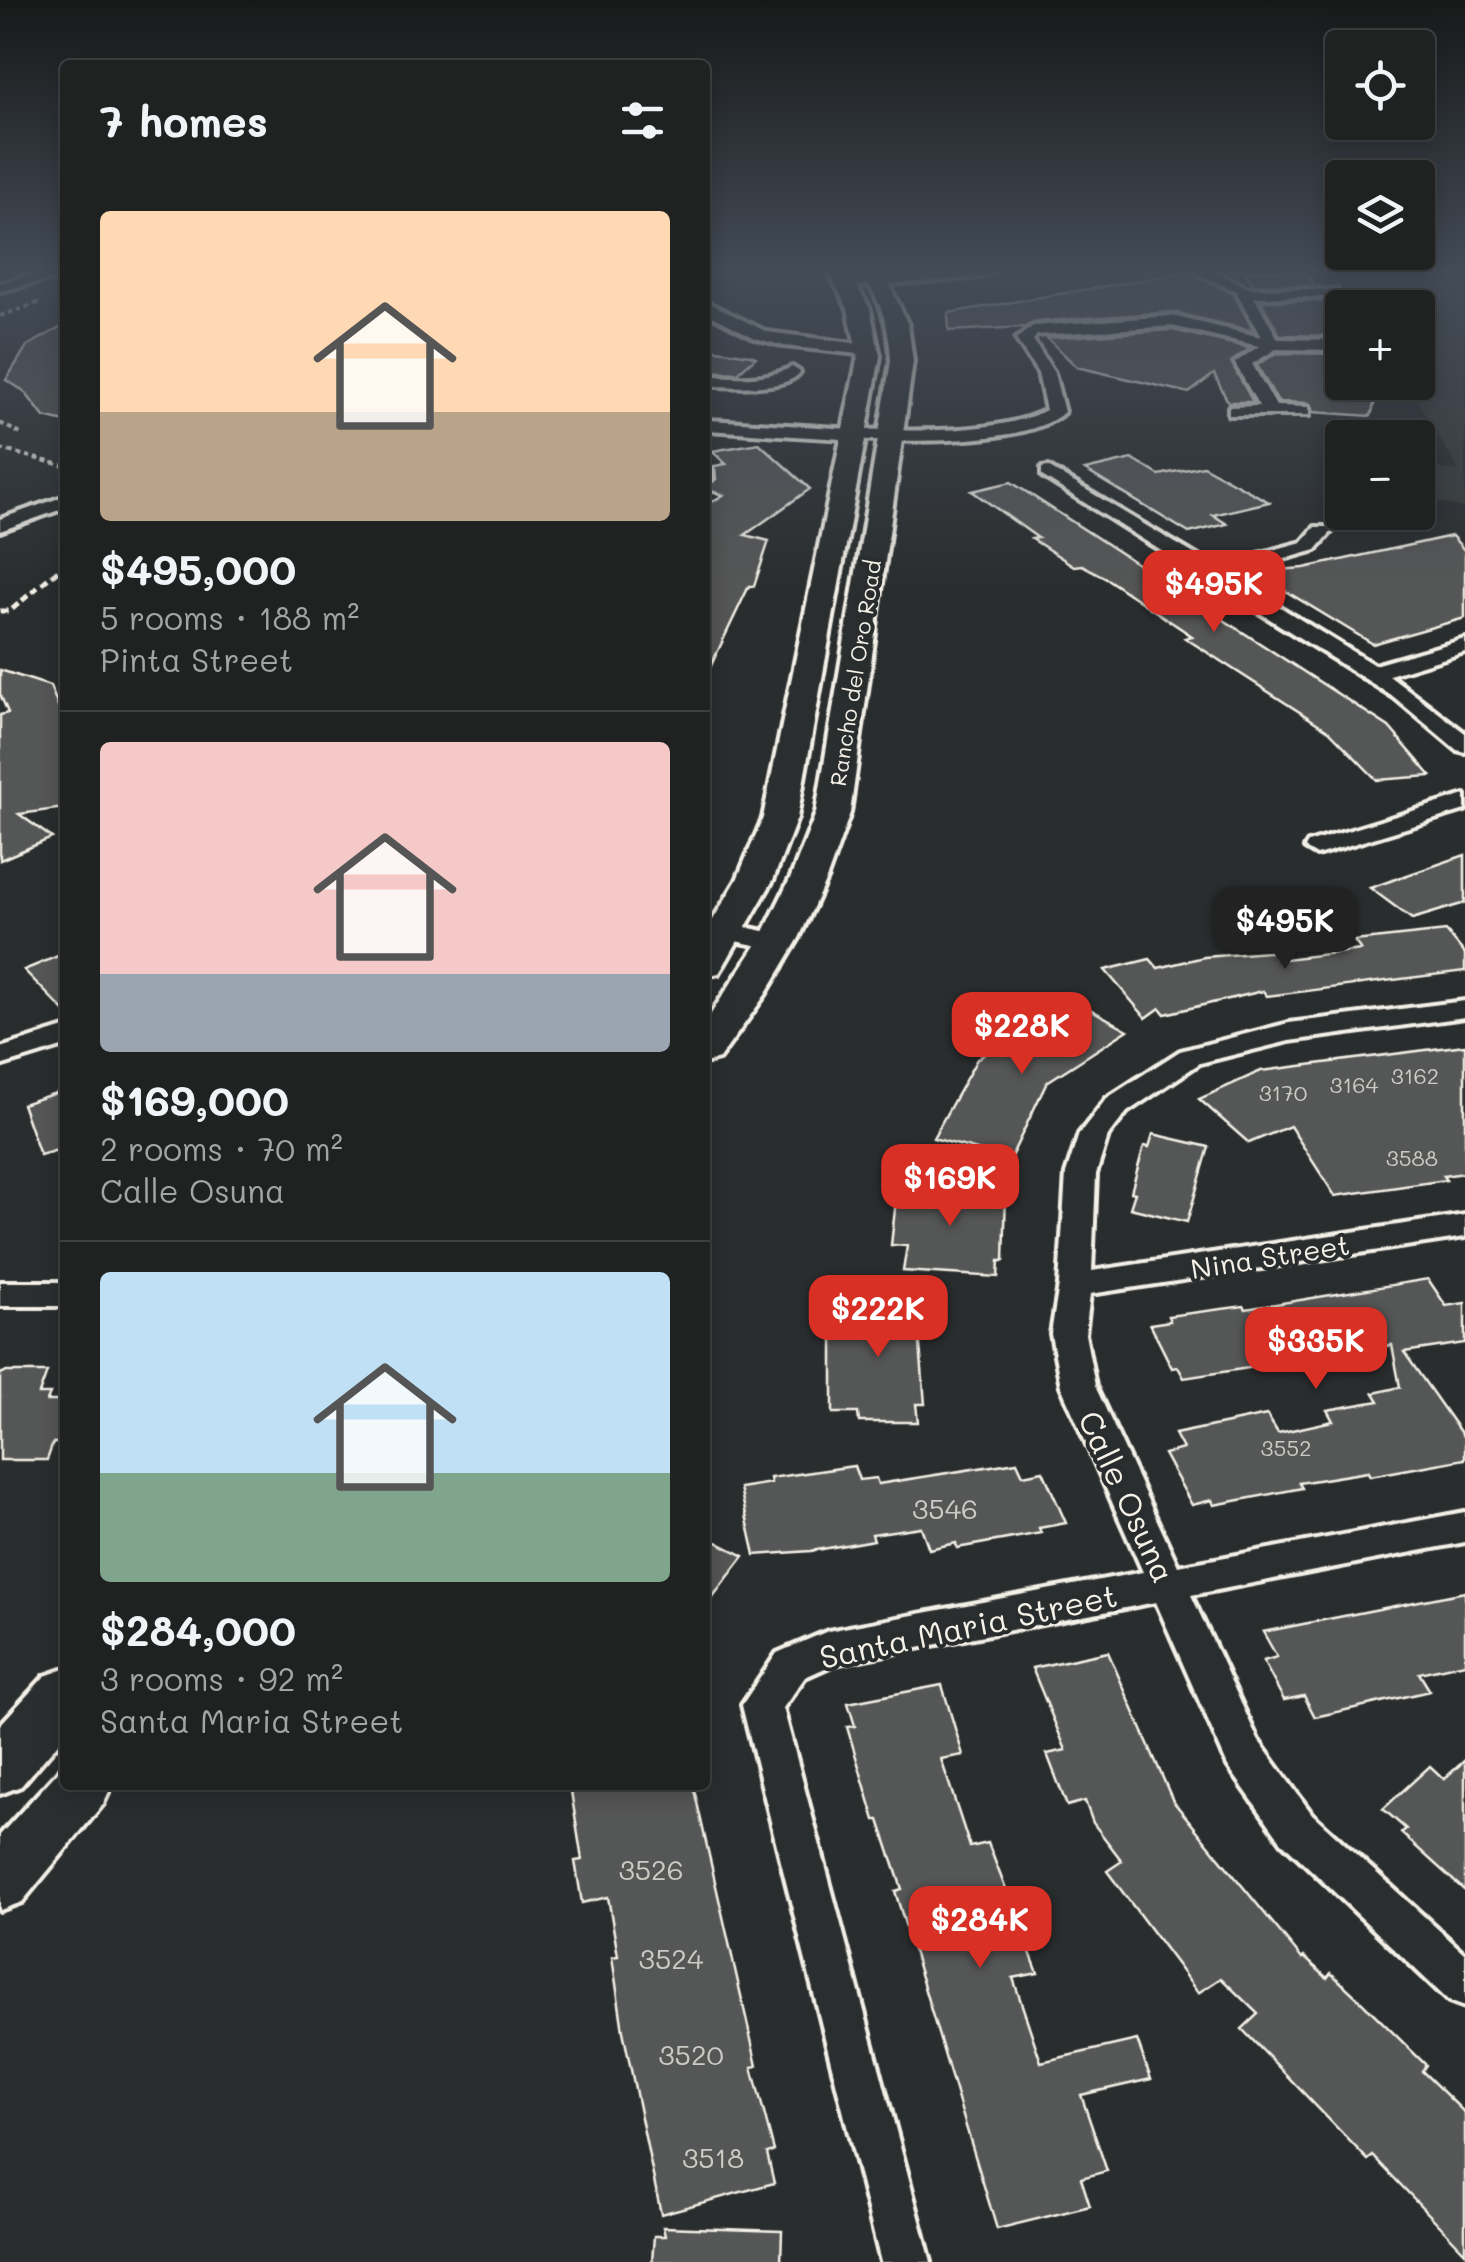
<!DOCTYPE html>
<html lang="en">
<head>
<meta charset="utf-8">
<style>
	:root { --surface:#202222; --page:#2d2f2f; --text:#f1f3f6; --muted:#a2a4a5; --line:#3d3f40; --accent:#d93025 }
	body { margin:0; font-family:Mali,sans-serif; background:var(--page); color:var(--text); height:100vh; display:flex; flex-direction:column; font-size:38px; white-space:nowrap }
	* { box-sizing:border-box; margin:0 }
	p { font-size:32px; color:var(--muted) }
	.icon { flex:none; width:55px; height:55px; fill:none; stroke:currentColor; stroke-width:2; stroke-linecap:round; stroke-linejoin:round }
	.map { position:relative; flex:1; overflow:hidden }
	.panel { position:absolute; left:60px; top:60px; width:650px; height:1730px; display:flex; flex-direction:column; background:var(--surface); border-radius:10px; box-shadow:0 5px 25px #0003,0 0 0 2px var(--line) }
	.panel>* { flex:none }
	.controls { position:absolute; left:1325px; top:30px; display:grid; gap:20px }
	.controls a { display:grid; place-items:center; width:110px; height:110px; border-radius:10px; background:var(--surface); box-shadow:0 5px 25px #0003,0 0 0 2px var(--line); font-size:50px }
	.price { position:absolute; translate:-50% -85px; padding:0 22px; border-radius:20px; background:var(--accent); color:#fff; font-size:32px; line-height:65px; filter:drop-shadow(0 2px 5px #0008) }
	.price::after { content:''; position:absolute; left:50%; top:60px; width:30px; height:22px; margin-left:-15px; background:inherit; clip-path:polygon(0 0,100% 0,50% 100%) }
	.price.active { background:#222; color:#fff }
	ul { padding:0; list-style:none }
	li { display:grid; align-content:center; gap:20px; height:530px; padding:0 40px }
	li+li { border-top:2px solid var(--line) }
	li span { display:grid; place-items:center; height:310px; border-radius:10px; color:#555 }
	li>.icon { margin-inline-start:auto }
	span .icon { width:180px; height:180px; fill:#fffc; stroke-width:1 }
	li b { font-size:42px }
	h2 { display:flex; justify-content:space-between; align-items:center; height:120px; padding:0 40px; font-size:42px }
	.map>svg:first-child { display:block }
	.built { fill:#373a3a }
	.building { fill:#555756; stroke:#f4f1e8; stroke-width:2.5 }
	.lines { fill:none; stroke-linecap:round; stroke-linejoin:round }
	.street-casing { stroke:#f4f1e8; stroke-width:8 }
	.secondary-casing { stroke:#f4f1e8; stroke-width:8 }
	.path-far1 { stroke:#f4f1e8; stroke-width:4; stroke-dasharray:5 4; stroke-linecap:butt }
	.path { stroke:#f4f1e8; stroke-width:5; stroke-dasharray:8 5; stroke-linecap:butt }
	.street { fill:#2a2d2e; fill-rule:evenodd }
	.secondary { fill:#2a2d2e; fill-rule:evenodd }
	.labels { text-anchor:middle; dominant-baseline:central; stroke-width:8; stroke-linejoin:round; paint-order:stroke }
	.far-street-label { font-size:22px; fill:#f4f1e8; stroke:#2a2d2e }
	.number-label { font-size:22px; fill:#cccac4 }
	.street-label { font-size:28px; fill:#f4f1e8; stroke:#2a2d2e }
	.near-number-label { font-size:28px; fill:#cccac4 }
	.near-street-label { font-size:32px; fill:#f4f1e8; stroke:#2a2d2e }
</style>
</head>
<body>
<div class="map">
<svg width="1465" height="2262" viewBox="0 0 1465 2262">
	<rect width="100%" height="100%" fill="#2a2d2e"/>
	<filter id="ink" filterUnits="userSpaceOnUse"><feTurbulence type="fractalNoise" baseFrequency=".01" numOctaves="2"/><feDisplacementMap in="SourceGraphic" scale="20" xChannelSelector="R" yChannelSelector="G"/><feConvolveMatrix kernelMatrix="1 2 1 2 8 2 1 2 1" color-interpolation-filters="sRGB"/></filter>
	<g filter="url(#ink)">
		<polygon class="built" points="1324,271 1465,271 1465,508 1418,497 1418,466 1459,471 1407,383 1418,382 1418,308 1354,307"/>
		<g class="building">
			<polygon points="1244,271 1304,271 1315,286 1253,284"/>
			<polygon points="1189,272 1233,294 1254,331 1172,312 1033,322 1025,327 949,331 948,313"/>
			<polygon points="1261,301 1327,301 1331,307 1325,307 1342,329 1331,329 1336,336 1280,335"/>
			<polygon points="65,325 65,422 44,417 24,391 6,380 27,346"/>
			<polygon points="1172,330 1250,348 1231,362 1253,402 1228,402 1214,374 1189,393 1077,367 1047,338"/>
			<polygon points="705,348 750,355 756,357 738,373 705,371"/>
			<polygon points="1277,353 1342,354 1342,383 1378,390 1371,416 1313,412 1309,403 1278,402 1257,365"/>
			<polygon points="759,443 810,489 745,535 769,541 754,586 749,586 705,678 705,506 723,495 705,489 705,484 716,479 715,469 709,467 726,464 712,451"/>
			<polygon points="1132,459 1159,475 1203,466 1269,502 1213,515 1227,524 1189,533 1085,470"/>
			<polygon points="1011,482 1389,727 1431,776 1377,780 1329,731 1185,638 1192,636 1104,577 1082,565 1074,566 1032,539 1038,538 972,491"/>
			<polygon points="1452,536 1465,551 1465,618 1373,644 1254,572 1304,568"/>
			<polygon points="0,670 50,686 65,723 65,808 19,814 52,838 0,860 0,715 8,713 0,694"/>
			<polygon points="1465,855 1465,903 1412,919 1370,888"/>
			<polygon points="1446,931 1465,954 1465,971 1267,996 1263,991 1165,1014 1160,1008 1146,1018 1105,970 1150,959 1158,968 1204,957 1280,951 1285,959 1361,950 1354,941"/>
			<polygon points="65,953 65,1012 24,970"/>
			<polygon points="1068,997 1128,1030 1047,1082 1010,1159 933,1138 977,1059"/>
			<polygon points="1465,1045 1465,1173 1443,1176 1446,1180 1335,1196 1290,1126 1249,1143 1199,1099 1261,1071"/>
			<polygon points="65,1090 65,1148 40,1155 22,1104"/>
			<polygon points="1153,1134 1209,1147 1187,1222 1130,1208 1135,1193 1131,1192 1144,1146 1149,1147"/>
			<polygon points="898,1182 1006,1192 1004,1261 999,1261 998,1277 903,1271 907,1246 891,1245"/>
			<polygon points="1428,1279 1446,1306 1465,1303 1465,1343 1404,1352 1465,1439 1465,1459 1370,1476 1368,1472 1299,1483 1302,1488 1214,1505 1212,1500 1192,1505 1164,1454 1183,1449 1175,1434 1267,1415 1278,1433 1333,1421 1327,1410 1379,1401 1374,1393 1400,1387 1392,1345 1350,1352 1344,1342 1290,1352 1295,1361 1184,1378 1178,1367 1172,1368 1150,1324 1170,1321 1168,1316 1244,1306 1246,1309"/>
			<polygon points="852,1297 916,1297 925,1404 916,1404 918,1422 859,1422 858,1413 833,1413 833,1311 850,1311"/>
			<polygon points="5,1372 47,1372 39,1394 50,1394 47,1401 65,1401 65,1443 53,1443 47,1460 0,1460 0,1374"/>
			<polygon points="1017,1462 1023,1475 1043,1471 1066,1523 1039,1528 1041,1533 957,1548 956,1543 929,1549 921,1527 872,1534 874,1540 811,1551 755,1555 740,1488 771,1483 770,1478 854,1466 859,1480 876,1478 878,1484"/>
			<polygon points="705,1536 744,1556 705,1607"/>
			<polygon points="1465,1592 1465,1663 1419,1673 1430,1691 1315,1717 1304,1696 1284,1700 1263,1661 1277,1657 1263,1632"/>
			<polygon points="1108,1652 1173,1801 1302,1959 1304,1957 1327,1978 1331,1973 1362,2002 1426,2065 1422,2071 1465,2113 1465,2252 1373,2156 1368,2160 1242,2029 1258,2014 1221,1978 1198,1993 1107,1871 1122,1861 1093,1823 1085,1801 1067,1806 1047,1754 1066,1750 1032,1668"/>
			<polygon points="942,1685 963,1755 941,1759 970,1847 988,1843 1038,1973 1013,1978 1041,2062 1137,2040 1151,2079 1081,2095 1107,2171 1081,2178 1090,2206 997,2229 895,1891 902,1889 879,1820 875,1820 847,1727 855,1726 848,1703"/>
			<polygon points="1465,1760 1465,1891 1401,1833 1406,1829 1383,1809 1430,1766 1444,1779"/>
			<polygon points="570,1785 693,1785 757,2066 752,2067 774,2151 767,2153 774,2183 661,2214 623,2031 612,1957 618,1956 608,1897 582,1903 575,1861 582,1860"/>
			<polygon points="663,2227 782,2231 781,2262 652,2262 654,2236 665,2236"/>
		</g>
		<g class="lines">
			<defs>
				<g id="street">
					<polygon points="48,271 65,271 65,276 0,291 0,283"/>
					<path d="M1192,271H1213L1249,288L1337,290L1339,293L1332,297H1254L1278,339L1342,340V350L1276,349L1252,364L1276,406L1309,407V415H1229V407L1259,406L1235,363L1259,346L1172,326L1037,335L1033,340L1054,373L1064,412C1013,461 779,433 705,430V420C789,423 977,447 1046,410L1038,373L1016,339L1033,326L1172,316L1261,337L1236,291Z"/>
					<polygon points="705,301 767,332 868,345 876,350 868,355 784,346 755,338 705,312"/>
					<path d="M792,367L800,372C789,391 726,387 705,385V375C733,378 767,380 792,367Z"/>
					<polygon points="1048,467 1214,566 1302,542 1315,527 1329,527 1332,531 1316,550 1228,575 1374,665 1465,639 1465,652 1389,675 1465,733 1465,752 1457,750 1394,697 1042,476 1042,468"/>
					<polygon points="705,470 712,471 712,479 705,480"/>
					<polygon points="65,496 65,508 0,531 0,519"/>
					<polygon points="1465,795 1465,810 1317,855 1305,848 1308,843"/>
					<polygon points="705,919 789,936 793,942 780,950 705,935"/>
					<polygon points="1465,1001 1465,1017 1289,1041 1200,1063 1127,1112 1108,1136 1096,1174 1092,1271 1465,1215 1465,1237 1090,1294 1085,1334 1095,1386 1178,1566 1465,1512 1465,1542 1191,1595 1258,1740 1312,1814 1465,1954 1465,2007 1449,2001 1282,1842 1228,1766 1156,1602 834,1664 805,1677 783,1708 931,2262 881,2262 742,1705 777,1653 828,1631 1143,1572 1061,1386 1051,1334 1059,1285 1066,1174 1079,1134 1107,1098 1180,1051 1289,1023"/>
					<polygon points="65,1028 65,1046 0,1066 0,1048"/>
					<rect x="0" y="1282" width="65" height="24"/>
				</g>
				<g id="secondary">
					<path d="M828,271H991L981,277L889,284L908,325L913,361L850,813L827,877L799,938L765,995L719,1059L705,1063V1023L761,938L791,877L816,813L891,361C890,333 884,308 869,285L857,286L870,309L880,356L797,818L773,880L724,965L719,973L705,976V933L737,880L763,818L858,356L848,309Z"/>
					<polygon points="65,1669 65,1735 21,1786 0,1794 0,1725 45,1676"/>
					<polygon points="65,1764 65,1785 112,1785 103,1804 22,1902 0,1910 0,1835"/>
				</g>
			</defs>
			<use href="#street" class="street-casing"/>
			<use href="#secondary" class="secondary-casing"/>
			<g class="path-far1">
				<polyline points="0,316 41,302"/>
				<polyline points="0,423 21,434"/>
				<polyline points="0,449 65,466"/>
			</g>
			<polyline class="path" points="0,611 10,611 65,564"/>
			<use href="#street" class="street"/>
			<use href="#secondary" class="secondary"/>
		</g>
	</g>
	<linearGradient id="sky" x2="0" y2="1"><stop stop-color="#171919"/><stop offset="0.46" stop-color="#444c57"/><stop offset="1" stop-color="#444c57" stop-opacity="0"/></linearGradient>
	<rect width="1465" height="588" fill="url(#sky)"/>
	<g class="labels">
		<g class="far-street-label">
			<text transform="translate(855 673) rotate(-81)">Rancho del Oro Road</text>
		</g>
		<g class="number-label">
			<text x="1415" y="1075">3162</text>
			<text x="1354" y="1084">3164</text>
			<text x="1283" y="1092">3170</text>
			<text x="1412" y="1157">3588</text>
			<text x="1286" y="1447">3552</text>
		</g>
		<g class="street-label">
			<text transform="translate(1270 1256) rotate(-9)">Nina Street</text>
		</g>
		<g class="near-number-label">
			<text x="945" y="1508">3546</text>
			<text x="651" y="1869">3526</text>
			<text x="671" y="1958">3524</text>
			<text x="691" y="2054">3520</text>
			<text x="713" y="2157">3518</text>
		</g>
		<g class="near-street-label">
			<text transform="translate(1128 1496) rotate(65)">Calle Osuna</text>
			<text transform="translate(968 1625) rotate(-12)">Santa Maria Street</text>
		</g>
	</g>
</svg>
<div class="controls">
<a><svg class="icon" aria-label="locate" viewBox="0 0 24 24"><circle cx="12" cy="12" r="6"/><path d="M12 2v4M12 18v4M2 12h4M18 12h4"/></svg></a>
<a><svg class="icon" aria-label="layers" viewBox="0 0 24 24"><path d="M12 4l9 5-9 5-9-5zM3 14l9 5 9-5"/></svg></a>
<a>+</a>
<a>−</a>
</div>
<b class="price" style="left:1214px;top:635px">$495K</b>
<b class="price active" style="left:1285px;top:972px">$495K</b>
<b class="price" style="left:1022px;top:1077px">$228K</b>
<b class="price" style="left:950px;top:1229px">$169K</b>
<b class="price" style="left:878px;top:1360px">$222K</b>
<b class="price" style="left:1316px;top:1392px">$335K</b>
<b class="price" style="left:980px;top:1971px">$284K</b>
<section class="panel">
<h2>7 homes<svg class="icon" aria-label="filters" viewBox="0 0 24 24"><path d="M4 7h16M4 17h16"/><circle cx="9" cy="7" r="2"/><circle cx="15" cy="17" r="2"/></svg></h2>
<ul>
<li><span style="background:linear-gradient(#ffd9b3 65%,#b9a48a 0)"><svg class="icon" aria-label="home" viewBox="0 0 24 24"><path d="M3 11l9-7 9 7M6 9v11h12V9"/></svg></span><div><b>$495,000</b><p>5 rooms · 188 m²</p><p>Pinta Street</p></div></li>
<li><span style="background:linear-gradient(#f6c9c9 75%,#9aa5b1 0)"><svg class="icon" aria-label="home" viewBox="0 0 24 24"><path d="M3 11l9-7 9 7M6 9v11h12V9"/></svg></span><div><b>$169,000</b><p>2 rooms · 70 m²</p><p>Calle Osuna</p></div></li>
<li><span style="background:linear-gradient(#bfe0f5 65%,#7fa58c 0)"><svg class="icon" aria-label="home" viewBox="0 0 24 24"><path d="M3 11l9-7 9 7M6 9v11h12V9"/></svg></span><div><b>$284,000</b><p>3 rooms · 92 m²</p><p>Santa Maria Street</p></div></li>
</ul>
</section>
</div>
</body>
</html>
